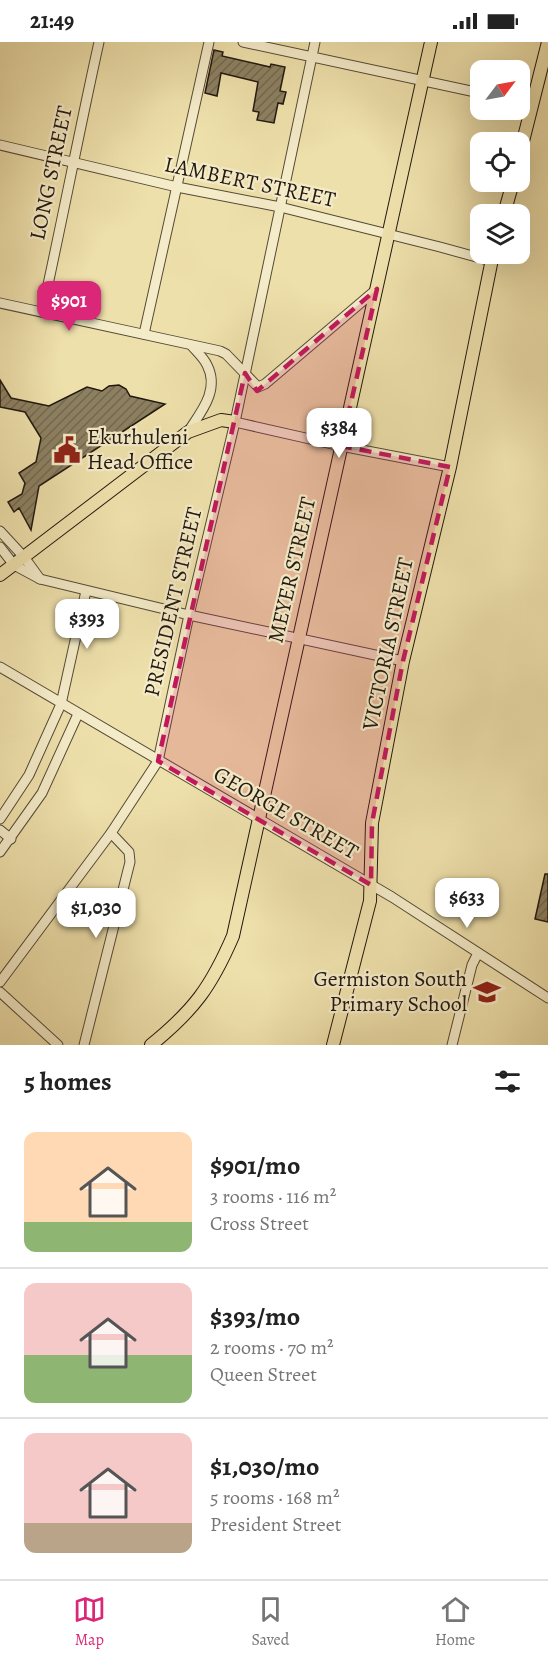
<!DOCTYPE html>
<html lang="en">
<head>
<meta charset="utf-8">
<style>
	:root { --surface:#fff; --page:#f2f2f2; --text:#222; --muted:#767676; --line:#e0e0e0; --accent:#db2777 }
	body { margin:0; font-family:Alegreya,serif; background:var(--page); color:var(--text); height:100vh; display:flex; flex-direction:column; font-size:22px; white-space:nowrap }
	* { box-sizing:border-box; margin:0 }
	p { font-size:20px; color:var(--muted) }
	.icon { flex:none; width:33px; height:33px; fill:none; stroke:currentColor; stroke-width:2; stroke-linecap:round; stroke-linejoin:round }
	.map { position:relative; height:1003px; overflow:hidden }
	.sheet { display:flex; flex-direction:column; background:var(--surface); flex:1 }
	.sheet>* { flex:none }
	.needle { width:39px; rotate:58deg }
	.buttons { position:absolute; left:470px; top:18px; display:grid; gap:12px }
	.buttons a { display:grid; place-items:center; width:60px; height:60px; border-radius:12px; background:var(--surface); box-shadow:0 6px 24px #0002; font-size:30px }
	.price { position:absolute; translate:-50% -51px; padding:0 14px; border-radius:12px; background:#fff; color:#222; font-size:20px; line-height:39px; filter:drop-shadow(0 2px 3px #0008) }
	.price::after { content:''; position:absolute; left:50%; top:36px; width:18px; height:14px; margin-left:-9px; background:inherit; clip-path:polygon(0 0,100% 0,50% 100%) }
	.price.current { background:var(--accent); color:#fff }
	ul { padding:0; list-style:none }
	li { display:flex; align-items:center; gap:18px; height:150px; padding:0 24px }
	li+li { border-top:2px solid var(--line) }
	li span { display:grid; place-items:center; flex:none; width:168px; height:120px; border-radius:12px; color:#555 }
	li>.icon { margin-inline-start:auto }
	span .icon { width:72px; height:72px; fill:#fffc; stroke-width:1 }
	li b { font-size:26px }
	h2 { display:flex; justify-content:space-between; align-items:center; height:72px; padding:0 24px; font-size:26px }
	.status { display:flex; justify-content:space-between; align-items:center; height:42px; padding:0 30px; background:var(--surface); direction:ltr }
	.status svg { height:16px; fill:currentColor }
	.tab-bar { display:flex; justify-content:space-around; align-items:center; height:84px; border-top:2px solid var(--line); background:var(--surface); font-size:16px; color:var(--muted) }
	.tab-bar a { display:grid; justify-items:center; gap:3px }
	.tab-bar .current { color:var(--accent) }
	.map>svg:first-child { display:block }
	.building { fill:url(#building-hatch); stroke:#221810; stroke-width:1.5 }
	.lines { fill:none; stroke-linecap:round; stroke-linejoin:round }
	.minor-casing { stroke:#554a37; stroke-width:11 }
	.major-casing { stroke:#221810; stroke-width:14 }
	.minor { stroke:#f4ebc8; stroke-width:9 }
	.major { stroke:#eee0ab; stroke-width:12 }
	.marked { fill:#c2185b; fill-opacity:0.2; stroke:#c2185b; stroke-width:4.5; stroke-dasharray:12 8; stroke-linejoin:round }
	.labels { text-anchor:middle; dominant-baseline:central; stroke-width:4.5; stroke-linejoin:round; paint-order:stroke }
	.street-label { font-size:22px; fill:#221810; stroke:#f4ebc8 }
	.poi-label { font-size:22px; fill:#221810; stroke:#f4ebc8; text-anchor:start }
</style>
</head>
<body>
<div class="status"><b>21:49</b><svg viewBox="0 0 49 12"><path d="M0 12V9h3v3zM5 12V6h3v6zM10 12V3h3v9zM15 12V0h3v12zM26 1h20v11H26zM47 4h2v5h-2z"/></svg></div>
<div class="map">
<svg width="548" height="1003" viewBox="0 0 548 1003">
	<defs>
		<pattern id="building-hatch" width="6" height="6" patternUnits="userSpaceOnUse" patternTransform="scale(1.5)"><rect width="6" height="6" fill="#8c8061"/><path d="M-1 1l2-2M0 6l6-6M5 7l2-2" fill="none" stroke="#72684f"/></pattern>
	</defs>
	<rect width="100%" height="100%" fill="#eee0ab"/>
	<filter id="stains"><feTurbulence type="fractalNoise" baseFrequency=".00333" numOctaves="4"/><feColorMatrix values="0 0 0 0 .2 0 0 0 0 .09 0 0 0 0 .02 0 0 0 .5 -.17"/></filter>
	<radialGradient id="worn" r=".72"><stop offset=".6" stop-color="#630" stop-opacity="0"/><stop offset="1" stop-color="#630" stop-opacity=".3"/></radialGradient>
	<g class="building">
		<polygon points="214,8 223,10 222,14 270,25 271,22 285,25 280,49 286,50 283,62 278,61 274,81 257,78 259,70 253,69 258,40 221,31 217,54 205,51"/>
		<polygon points="0,338 11,356 49,364 87,345 102,349 109,344 119,343 126,347 130,354 165,362 39,444 31,488 19,466 14,470 8,460 22,452 25,441 19,431 36,420 41,396 25,370 0,365"/>
		<polygon points="545,832 548,832 548,880 535,877"/>
	</g>
	<g class="lines">
		<defs>
			<g id="minor">
				<polyline points="243,0 480,51"/>
				<polyline points="519,59 532,61"/>
				<polyline points="0,103 177,145 280,165 440,205 491,219"/>
				<polyline points="0,261 220,309 226,312 258,345 265,342 377,247"/>
				<path d="M42,270C62,180 79,90 99,0"/>
				<polyline points="144,292 209,0"/>
				<polyline points="235,380 341,404 450,425"/>
				<path d="M188,390C201,370 220,348 207,323C204,316 197,310 192,304"/>
				<polyline points="0,489 24,515 40,537"/>
				<polyline points="0,505 14,523 40,537 189,573 403,619"/>
				<polyline points="0,625 392,855 548,956"/>
				<polyline points="0,777 29,733 61,662 86,549"/>
				<polyline points="0,788 11,797"/>
				<polyline points="0,810 42,751 78,672"/>
				<polyline points="0,940 111,791 158,719 189,573 235,380 315,0"/>
				<polyline points="0,950 58,1003"/>
				<polyline points="84,1003 130,820 129,810 111,791"/>
				<polyline points="452,1003 472,923 478,911"/>
			</g>
			<g id="major">
				<polyline points="519,115 548,0"/>
				<polyline points="504,172 513,140"/>
				<polyline points="0,533 188,390 221,378 235,380"/>
				<path d="M151,1003C194,968 211,945 233,894L431,0"/>
				<polyline points="333,1003 370,859 372,781 403,619 450,425 493,212"/>
			</g>
		</defs>
		<use href="#minor" class="minor-casing"/>
		<use href="#major" class="major-casing"/>
		<use href="#minor" class="minor"/>
		<use href="#major" class="major"/>
	</g>
	<path class="marked" d="M377,247L341,404L450,425L403,619L372,781L371,843L158,719L245,331L257,349Z"/>
	<defs>
		<symbol id="civic-bare" viewBox="-9 -9 18 18"><path d="M-.6-6.5H3V-4.5H.6V-3L4-1V1h2V6H-6V1h2V-1L-.6-3ZM-1.2 2.5V6h2.4V2.5Z" fill="#8f2418" stroke="#f4ebc8" stroke-width="2.5" paint-order="stroke"/></symbol>
		<symbol id="school-bare" viewBox="-9 -9 18 18"><path d="M0-5L7-2L0 1L-7-2ZM-4 1L0 2.5L4 1V4Q0 6-4 4Z" fill="#8f2418" stroke="#f4ebc8" stroke-width="2.5" paint-order="stroke"/></symbol>
	</defs>
	<g fill-rule="evenodd">
		<use href="#civic-bare" x="48" y="389" width="38" height="38"/>
		<use href="#school-bare" x="468" y="931" width="38" height="38"/>
	</g>
	<g class="labels">
		<g class="street-label">
			<text transform="translate(51 131) rotate(-78)">LONG STREET</text>
			<text transform="translate(250 140) rotate(12)">LAMBERT STREET</text>
			<text transform="translate(292 528) rotate(-77)">MEYER STREET</text>
			<text transform="translate(173 560) rotate(-77)">PRESIDENT STREET</text>
			<text transform="translate(388 602) rotate(-78)">VICTORIA STREET</text>
			<text transform="translate(286 771) rotate(30)">GEORGE STREET</text>
		</g>
		<g class="poi-label">
			<text x="87" y="395">Ekurhuleni<tspan x="87" dy="25">Head Office</tspan></text>
			<text x="467" y="937" text-anchor="end">Germiston South<tspan x="467" dy="25">Primary School</tspan></text>
		</g>
	</g>
	<rect width="100%" height="100%" filter="url(#stains)"/>
	<rect width="100%" height="100%" fill="url(#worn)"/>
</svg>
<div class="buttons">
<a><svg class="needle" viewBox="-14 -14 28 28"><path d="M0-13l5 13h-10z" fill="#e53935"/><path d="M0 13l5-13h-10z" fill="#767676"/></svg></a>
<a><svg class="icon" aria-label="locate" viewBox="0 0 24 24"><circle cx="12" cy="12" r="6"/><path d="M12 2v4M12 18v4M2 12h4M18 12h4"/></svg></a>
<a><svg class="icon" aria-label="layers" viewBox="0 0 24 24"><path d="M12 4l9 5-9 5-9-5zM3 14l9 5 9-5"/></svg></a>
</div>
<b class="price current" style="left:69px;top:290px">$901</b>
<b class="price" style="left:339px;top:417px">$384</b>
<b class="price" style="left:87px;top:608px">$393</b>
<b class="price" style="left:467px;top:887px">$633</b>
<b class="price" style="left:96px;top:897px">$1,030</b>
</div>
<section class="sheet">
<h2>5 homes<svg class="icon" aria-label="filters" viewBox="0 0 24 24"><path d="M4 7h16M4 17h16"/><circle cx="9" cy="7" r="2"/><circle cx="15" cy="17" r="2"/></svg></h2>
<ul>
<li><span style="background:linear-gradient(#ffd9b3 75%,#8fb573 0)"><svg class="icon" aria-label="home" viewBox="0 0 24 24"><path d="M3 11l9-7 9 7M6 9v11h12V9"/></svg></span><div><b>$901/mo</b><p>3 rooms · 116 m²</p><p>Cross Street</p></div></li>
<li><span style="background:linear-gradient(#f6c9c9 60%,#8fb573 0)"><svg class="icon" aria-label="home" viewBox="0 0 24 24"><path d="M3 11l9-7 9 7M6 9v11h12V9"/></svg></span><div><b>$393/mo</b><p>2 rooms · 70 m²</p><p>Queen Street</p></div></li>
<li><span style="background:linear-gradient(#f6c9c9 75%,#b9a48a 0)"><svg class="icon" aria-label="home" viewBox="0 0 24 24"><path d="M3 11l9-7 9 7M6 9v11h12V9"/></svg></span><div><b>$1,030/mo</b><p>5 rooms · 168 m²</p><p>President Street</p></div></li>
</ul>
</section>
<nav class="tab-bar">
<a class="current"><svg class="icon" aria-label="map" viewBox="0 0 24 24"><path d="M3 6l6-2 6 2 6-2v14l-6 2-6-2-6 2zM9 4v14M15 6v14"/></svg>Map</a>
<a><svg class="icon" aria-label="saved" viewBox="0 0 24 24"><path d="M7 4h10v16l-5-4-5 4z"/></svg>Saved</a>
<a><svg class="icon" aria-label="home" viewBox="0 0 24 24"><path d="M3 11l9-7 9 7M6 9v11h12V9"/></svg>Home</a>
</nav>
</body>
</html>
